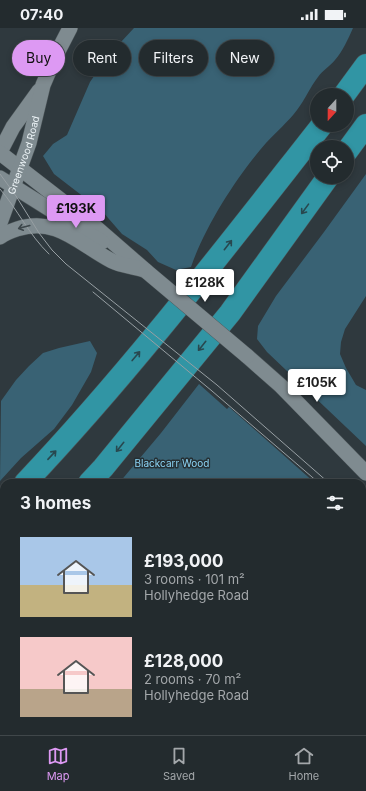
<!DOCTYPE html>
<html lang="en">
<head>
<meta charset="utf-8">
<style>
	:root { --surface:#232b2e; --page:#2b3336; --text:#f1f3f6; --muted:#a3a7aa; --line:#40474a; --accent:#dd99f3 }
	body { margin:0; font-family:Inter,sans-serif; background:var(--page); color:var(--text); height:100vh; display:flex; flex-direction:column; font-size:15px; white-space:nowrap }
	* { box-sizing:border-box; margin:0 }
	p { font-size:13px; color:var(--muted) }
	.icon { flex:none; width:22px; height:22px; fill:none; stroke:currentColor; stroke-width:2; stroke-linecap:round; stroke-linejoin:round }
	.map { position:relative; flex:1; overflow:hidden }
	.drawer { position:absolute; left:0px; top:451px; width:366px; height:256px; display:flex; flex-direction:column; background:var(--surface); border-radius:12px 12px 0 0; box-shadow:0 2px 6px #0003,0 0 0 1px var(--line) }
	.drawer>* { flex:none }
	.guide { position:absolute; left:12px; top:12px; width:342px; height:36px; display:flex; gap:8px }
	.needle { width:26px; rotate:201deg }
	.fabs { position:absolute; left:310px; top:60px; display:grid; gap:8px }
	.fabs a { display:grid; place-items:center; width:44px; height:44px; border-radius:50%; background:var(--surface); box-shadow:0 2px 6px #0003,0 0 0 1px var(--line); font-size:20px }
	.price { position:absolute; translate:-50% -34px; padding:0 9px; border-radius:4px; background:#fff; color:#222; font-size:13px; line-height:26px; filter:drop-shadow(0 1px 2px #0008) }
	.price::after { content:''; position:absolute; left:50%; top:24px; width:12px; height:9px; margin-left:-6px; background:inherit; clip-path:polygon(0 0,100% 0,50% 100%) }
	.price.on { background:var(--accent); color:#111 }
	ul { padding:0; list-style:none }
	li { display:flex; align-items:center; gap:12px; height:100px; padding:0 20px }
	li span { display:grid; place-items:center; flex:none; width:112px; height:80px; border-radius:0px; color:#555 }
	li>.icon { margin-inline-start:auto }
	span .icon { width:48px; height:48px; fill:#fffc; stroke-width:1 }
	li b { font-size:17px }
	h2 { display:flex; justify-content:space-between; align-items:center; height:48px; padding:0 20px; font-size:17px }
	.tag { padding:0 14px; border-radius:18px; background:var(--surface); box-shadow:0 2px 6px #0003,0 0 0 1px var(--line); font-size:14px; line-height:36px }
	.tag.on { background:var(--accent); color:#111 }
	.status { display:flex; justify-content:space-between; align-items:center; height:28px; padding:0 20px; background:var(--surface); direction:ltr }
	.status svg { height:11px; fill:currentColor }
	.tabs { display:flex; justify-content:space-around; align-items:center; height:56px; border-top:1px solid var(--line); background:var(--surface); font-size:11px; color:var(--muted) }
	.tabs a { display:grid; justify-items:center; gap:2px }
	.tabs .on { color:var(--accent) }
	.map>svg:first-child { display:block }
	.green { fill:#396274 }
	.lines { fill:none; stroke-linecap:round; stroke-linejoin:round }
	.minor-casing { stroke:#4e575a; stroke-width:16 }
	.highway-casing { stroke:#4e575a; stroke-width:23 }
	.minor { stroke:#7f8b90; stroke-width:15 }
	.highway { stroke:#3195a4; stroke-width:22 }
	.tram { stroke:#979fa3; stroke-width:1 }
	.minor-bridge-casing { stroke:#4e575a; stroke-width:16; stroke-linecap:butt }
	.minor-bridge { stroke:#7f8b90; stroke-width:15 }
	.oneway { stroke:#28484f }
	.oneway2 { stroke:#3c464a }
	.labels { text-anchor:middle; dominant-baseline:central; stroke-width:3; stroke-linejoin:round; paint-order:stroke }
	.street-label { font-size:10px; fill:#ebf2f5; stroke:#252f33 }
	.park-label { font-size:10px; fill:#8cd5f6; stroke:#252f33 }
</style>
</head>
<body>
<div class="status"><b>07:40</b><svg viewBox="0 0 49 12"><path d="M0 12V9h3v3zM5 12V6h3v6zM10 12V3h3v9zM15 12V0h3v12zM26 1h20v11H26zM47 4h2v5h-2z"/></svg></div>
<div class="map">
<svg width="366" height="707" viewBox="0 0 366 707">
	<rect width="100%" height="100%" fill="#2f393e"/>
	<g class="green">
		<path d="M134,0H353C348,11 343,23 335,32C330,38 323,42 318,49C310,59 305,72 297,82C288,94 276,104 266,115C237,148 205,198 191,239L176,242L158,234L147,222L122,206L102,183L54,146L43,128L53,116L67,107L90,54L107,29Z"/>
		<polygon points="366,146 366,268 345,301 341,314 340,326 346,340 356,357 366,362 366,418 267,324 257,311 258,298 276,268 324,204"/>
		<polygon points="90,313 97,325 91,344 72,377 54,401 21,430 0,453 1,373 16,352 29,338 43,325 59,320"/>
		<polygon points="199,356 227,381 229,379 315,455 119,455 161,405"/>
		<polygon points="362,499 366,503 366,528 362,525"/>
		<polygon points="4,584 4,703 79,703 74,707 0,707 0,588"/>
	</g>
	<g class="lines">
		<defs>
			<g id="minor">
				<polyline points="0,124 13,99 39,63"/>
				<polyline points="0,125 93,197 146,243"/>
				<polyline points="0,150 102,214"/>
				<path id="s1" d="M0,195L29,115L43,57L55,29L70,0"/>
				<path d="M0,209C5,205 11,203 17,201C57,188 79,216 112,233C122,238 133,238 144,242"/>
				<polyline points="247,328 281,358 366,445"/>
				<polyline points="362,535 366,537"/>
				<polyline points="169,703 173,707"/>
				<polyline points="86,707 91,703"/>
			</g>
			<g id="highway">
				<polyline points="344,67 366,37"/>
				<polyline points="347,123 366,97"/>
				<path d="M25,455C132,342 226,219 322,97"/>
				<polyline points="89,455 103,440 230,285 328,149"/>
				<polyline points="0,481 4,477"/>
				<polyline points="0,547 4,543"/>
			</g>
		</defs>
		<use href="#minor" class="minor-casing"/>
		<use href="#highway" class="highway-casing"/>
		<use href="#minor" class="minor"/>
		<use href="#highway" class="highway"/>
		<g class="tram">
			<polyline points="0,146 16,168 39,205 52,222 66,236 217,357 329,455"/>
			<path d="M0,161C18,182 29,207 49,226"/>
			<polyline points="93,264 212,363 319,455"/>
			<polyline points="362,484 366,488"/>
			<polyline points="362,494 366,498"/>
		</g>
		<defs>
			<polyline id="minor-bridge" points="146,243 247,328"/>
		</defs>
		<use href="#minor-bridge" class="minor-bridge-casing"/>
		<use href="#minor-bridge" class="minor-bridge"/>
	</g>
	<defs><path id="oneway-shaft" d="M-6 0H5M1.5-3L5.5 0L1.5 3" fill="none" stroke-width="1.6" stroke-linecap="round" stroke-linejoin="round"/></defs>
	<g class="oneway">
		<use href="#oneway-shaft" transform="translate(305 181) rotate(126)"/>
		<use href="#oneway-shaft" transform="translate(228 217) rotate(-52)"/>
		<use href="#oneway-shaft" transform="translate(202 318) rotate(129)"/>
		<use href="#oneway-shaft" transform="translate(136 328) rotate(-50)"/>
		<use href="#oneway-shaft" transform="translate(120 419) rotate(129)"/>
		<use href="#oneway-shaft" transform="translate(52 427) rotate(-47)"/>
	</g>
	<use class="oneway2" href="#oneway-shaft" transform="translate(24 199) rotate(165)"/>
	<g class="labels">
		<g class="street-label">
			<text stroke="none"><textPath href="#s1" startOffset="72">Greenwood Road</textPath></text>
		</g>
		<g class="park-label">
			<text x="172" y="435">Blackcarr Wood</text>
		</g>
	</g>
</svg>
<div class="fabs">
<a><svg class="needle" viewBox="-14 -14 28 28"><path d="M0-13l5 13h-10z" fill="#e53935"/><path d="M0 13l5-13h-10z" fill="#a3a7aa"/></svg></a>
<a><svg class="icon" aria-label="locate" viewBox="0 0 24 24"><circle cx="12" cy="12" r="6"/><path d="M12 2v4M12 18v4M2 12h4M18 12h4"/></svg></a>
</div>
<b class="price on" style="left:76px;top:201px">£193K</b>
<b class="price" style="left:205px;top:275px">£128K</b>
<b class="price" style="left:317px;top:375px">£105K</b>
<div class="guide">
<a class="tag on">Buy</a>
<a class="tag">Rent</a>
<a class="tag">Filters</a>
<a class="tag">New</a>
</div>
<section class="drawer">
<h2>3 homes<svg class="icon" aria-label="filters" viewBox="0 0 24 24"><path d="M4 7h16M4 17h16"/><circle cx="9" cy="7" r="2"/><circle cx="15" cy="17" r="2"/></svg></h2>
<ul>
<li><span style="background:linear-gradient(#a9c7e8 60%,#c2b280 0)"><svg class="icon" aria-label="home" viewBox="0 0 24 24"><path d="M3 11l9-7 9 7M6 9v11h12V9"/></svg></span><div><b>£193,000</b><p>3 rooms · 101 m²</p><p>Hollyhedge Road</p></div></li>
<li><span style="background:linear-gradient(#f6c9c9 65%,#b9a48a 0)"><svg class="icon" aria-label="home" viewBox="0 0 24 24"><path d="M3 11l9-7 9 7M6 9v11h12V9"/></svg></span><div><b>£128,000</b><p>2 rooms · 70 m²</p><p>Hollyhedge Road</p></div></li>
</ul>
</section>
</div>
<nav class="tabs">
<a class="on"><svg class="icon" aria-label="map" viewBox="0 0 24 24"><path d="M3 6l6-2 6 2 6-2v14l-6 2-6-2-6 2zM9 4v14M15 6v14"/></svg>Map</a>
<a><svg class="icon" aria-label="saved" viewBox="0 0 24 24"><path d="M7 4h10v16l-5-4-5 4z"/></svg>Saved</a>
<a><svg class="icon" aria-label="home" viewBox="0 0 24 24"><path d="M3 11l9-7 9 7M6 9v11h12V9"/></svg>Home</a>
</nav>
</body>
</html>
